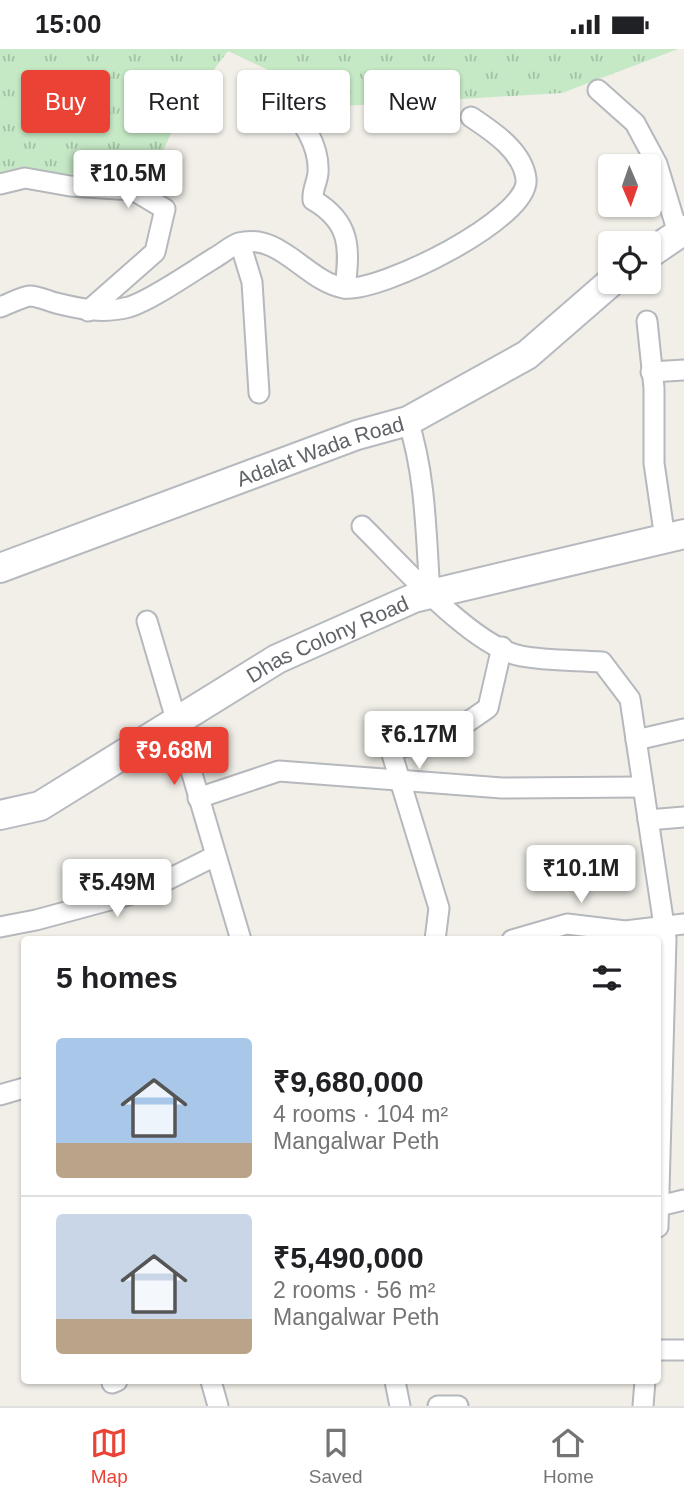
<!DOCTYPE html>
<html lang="en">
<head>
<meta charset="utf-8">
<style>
	:root { --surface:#fff; --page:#f6f6f6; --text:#202124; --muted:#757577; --line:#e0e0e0; --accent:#ea4335 }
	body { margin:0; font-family:Arial,sans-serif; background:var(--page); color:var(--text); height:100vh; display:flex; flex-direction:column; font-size:26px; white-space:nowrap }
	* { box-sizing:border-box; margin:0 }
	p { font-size:23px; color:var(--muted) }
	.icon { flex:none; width:38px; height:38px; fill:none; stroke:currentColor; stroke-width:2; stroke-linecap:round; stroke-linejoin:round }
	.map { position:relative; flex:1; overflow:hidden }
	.drawer { position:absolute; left:21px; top:887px; width:640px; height:448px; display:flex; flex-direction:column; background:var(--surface); border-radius:7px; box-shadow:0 2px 5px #0004 }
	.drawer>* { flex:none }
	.banner { position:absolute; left:21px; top:21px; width:642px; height:63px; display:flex; gap:14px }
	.needle { width:46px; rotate:178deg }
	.buttons { position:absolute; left:598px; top:105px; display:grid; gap:14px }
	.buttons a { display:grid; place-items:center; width:63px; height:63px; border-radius:7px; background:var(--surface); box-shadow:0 2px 5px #0004; font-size:35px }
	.price { position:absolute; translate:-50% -60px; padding:0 16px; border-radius:7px; background:#fff; color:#222; font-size:23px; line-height:46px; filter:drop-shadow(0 2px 4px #0008) }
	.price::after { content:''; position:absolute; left:50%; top:42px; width:21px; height:16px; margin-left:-10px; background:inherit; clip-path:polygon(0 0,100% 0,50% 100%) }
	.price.active { background:var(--accent); color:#fff }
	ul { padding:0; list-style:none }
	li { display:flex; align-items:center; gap:21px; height:175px; padding:0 35px }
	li+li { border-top:2px solid var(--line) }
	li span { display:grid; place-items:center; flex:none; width:196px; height:140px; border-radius:7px; color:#555 }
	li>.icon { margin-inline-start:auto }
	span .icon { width:84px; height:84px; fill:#fffc; stroke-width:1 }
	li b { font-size:30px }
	h2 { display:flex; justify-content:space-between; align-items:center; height:84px; padding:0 35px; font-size:30px }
	.pill { padding:0 24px; border-radius:7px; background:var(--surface); box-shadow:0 2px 5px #0004; font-size:24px; line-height:63px }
	.pill.active { background:var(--accent); color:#fff }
	.status { display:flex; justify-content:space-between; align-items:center; height:49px; padding:0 35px; background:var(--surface); direction:ltr }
	.status svg { height:19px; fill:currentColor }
	.menu { display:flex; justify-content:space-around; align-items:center; height:98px; border-top:2px solid var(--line); background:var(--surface); font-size:19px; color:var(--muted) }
	.menu a { display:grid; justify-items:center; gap:4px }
	.menu .active { color:var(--accent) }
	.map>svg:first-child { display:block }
	.grass { fill:url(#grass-tufts) }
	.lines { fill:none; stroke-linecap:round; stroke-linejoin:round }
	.street-casing { stroke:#b5b8bc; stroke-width:23 }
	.secondary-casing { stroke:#b6babf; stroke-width:32 }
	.street { stroke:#fff; stroke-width:19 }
	.secondary { stroke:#fff; stroke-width:28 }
	.labels { text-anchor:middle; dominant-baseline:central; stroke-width:5; stroke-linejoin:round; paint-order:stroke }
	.street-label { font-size:21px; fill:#5f6368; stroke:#fff }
</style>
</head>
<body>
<div class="status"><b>15:00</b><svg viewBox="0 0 49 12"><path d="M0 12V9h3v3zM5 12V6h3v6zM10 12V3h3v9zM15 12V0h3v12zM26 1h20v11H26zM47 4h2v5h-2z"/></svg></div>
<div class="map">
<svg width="684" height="1357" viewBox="0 0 684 1357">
	<defs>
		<pattern id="grass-tufts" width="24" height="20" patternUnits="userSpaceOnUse" patternTransform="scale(1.75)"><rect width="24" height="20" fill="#c5e8c5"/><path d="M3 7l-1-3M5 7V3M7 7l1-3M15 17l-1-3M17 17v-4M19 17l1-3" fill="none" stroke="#a3c0a4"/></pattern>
	</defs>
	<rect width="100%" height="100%" fill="#f1efe8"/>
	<polygon class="grass" points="0,0 678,0 562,44 345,57 228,2 180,65 156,117 0,131"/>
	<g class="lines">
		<defs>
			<g id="street">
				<polyline points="598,41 635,74 657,115 678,184"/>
				<path d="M284,49C301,71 320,95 318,124C317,134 312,141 313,151C351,173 350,199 345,239"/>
				<polyline points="0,135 25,129 70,137 133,141 165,160 155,203 88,262"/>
				<polyline points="240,194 252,233 259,344"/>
				<path d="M0,258C9,255 21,248 30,247C38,247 48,252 56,254C80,260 103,265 129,258C152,251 194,221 216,208C223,204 232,196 239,194C280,183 307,233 344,239C380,244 531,169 526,130C523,102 492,82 471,68"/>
				<polyline points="647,272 654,339 654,414 665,490"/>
				<polyline points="651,323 684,321"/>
				<path d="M408,372C426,426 426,488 430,545"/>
				<path d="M362,477C399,513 471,597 521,607C547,612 576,611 602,613L630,650L666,890L658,1178"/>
				<polyline points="147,572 241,891"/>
				<polyline points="636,691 684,680"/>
				<polyline points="198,749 279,722 502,739 643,738"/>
				<polyline points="648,771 684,768"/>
				<polyline points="0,878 36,871 147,841 215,807"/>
				<polyline points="435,891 439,859 391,702 456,681 488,659 502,598"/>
				<polyline points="512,891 567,875 625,882 684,875"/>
				<polyline points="0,1046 24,1039"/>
				<polyline points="659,1157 684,1151"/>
				<polyline points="658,1301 684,1301"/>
				<polyline points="211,1332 218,1357"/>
				<polyline points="395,1332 400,1357"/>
				<polyline points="112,1334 117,1332"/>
				<polyline points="438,1357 458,1357"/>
				<polyline points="643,1357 645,1332"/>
			</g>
			<g id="secondary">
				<polyline points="649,205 684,181"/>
				<path id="s1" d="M0,519L357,386L408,372L527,306L611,233"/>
				<path id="s2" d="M0,766L40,757L277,610L414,549L684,485"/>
			</g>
		</defs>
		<use href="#street" class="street-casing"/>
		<use href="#secondary" class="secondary-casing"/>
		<use href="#street" class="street"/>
		<use href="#secondary" class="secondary"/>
	</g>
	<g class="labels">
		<g class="street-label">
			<text stroke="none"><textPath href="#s1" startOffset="341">Adalat Wada Road</textPath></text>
			<text stroke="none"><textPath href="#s2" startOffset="374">Dhas Colony Road</textPath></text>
		</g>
	</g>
</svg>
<div class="buttons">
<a><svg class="needle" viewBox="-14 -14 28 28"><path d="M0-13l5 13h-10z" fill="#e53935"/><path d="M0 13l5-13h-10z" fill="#757577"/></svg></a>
<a><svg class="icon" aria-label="locate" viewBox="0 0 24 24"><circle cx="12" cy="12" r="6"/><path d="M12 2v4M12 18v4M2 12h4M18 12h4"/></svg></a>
</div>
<b class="price" style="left:128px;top:161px">₹10.5M</b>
<b class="price" style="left:419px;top:722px">₹6.17M</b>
<b class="price active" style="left:174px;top:738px">₹9.68M</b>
<b class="price" style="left:581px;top:856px">₹10.1M</b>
<b class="price" style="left:117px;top:870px">₹5.49M</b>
<div class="banner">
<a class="pill active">Buy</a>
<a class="pill">Rent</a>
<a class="pill">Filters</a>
<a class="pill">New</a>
</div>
<section class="drawer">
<h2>5 homes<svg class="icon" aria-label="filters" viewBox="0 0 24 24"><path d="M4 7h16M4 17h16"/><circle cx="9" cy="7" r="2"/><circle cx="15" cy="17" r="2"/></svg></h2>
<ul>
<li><span style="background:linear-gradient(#a9c7e8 75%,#b9a48a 0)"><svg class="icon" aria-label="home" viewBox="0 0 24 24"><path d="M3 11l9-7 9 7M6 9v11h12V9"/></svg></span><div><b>₹9,680,000</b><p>4 rooms · 104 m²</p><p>Mangalwar Peth</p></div></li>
<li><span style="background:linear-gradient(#c9d6e8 75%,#b9a48a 0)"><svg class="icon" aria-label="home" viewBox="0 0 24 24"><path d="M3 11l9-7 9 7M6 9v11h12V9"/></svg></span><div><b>₹5,490,000</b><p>2 rooms · 56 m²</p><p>Mangalwar Peth</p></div></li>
</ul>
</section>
</div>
<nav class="menu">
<a class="active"><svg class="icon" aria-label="map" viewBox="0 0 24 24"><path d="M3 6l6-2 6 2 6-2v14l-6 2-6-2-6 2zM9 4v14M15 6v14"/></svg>Map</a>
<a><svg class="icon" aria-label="saved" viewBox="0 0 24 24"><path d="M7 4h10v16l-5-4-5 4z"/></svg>Saved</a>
<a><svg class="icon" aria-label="home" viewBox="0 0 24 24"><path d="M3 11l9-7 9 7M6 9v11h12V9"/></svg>Home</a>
</nav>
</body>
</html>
